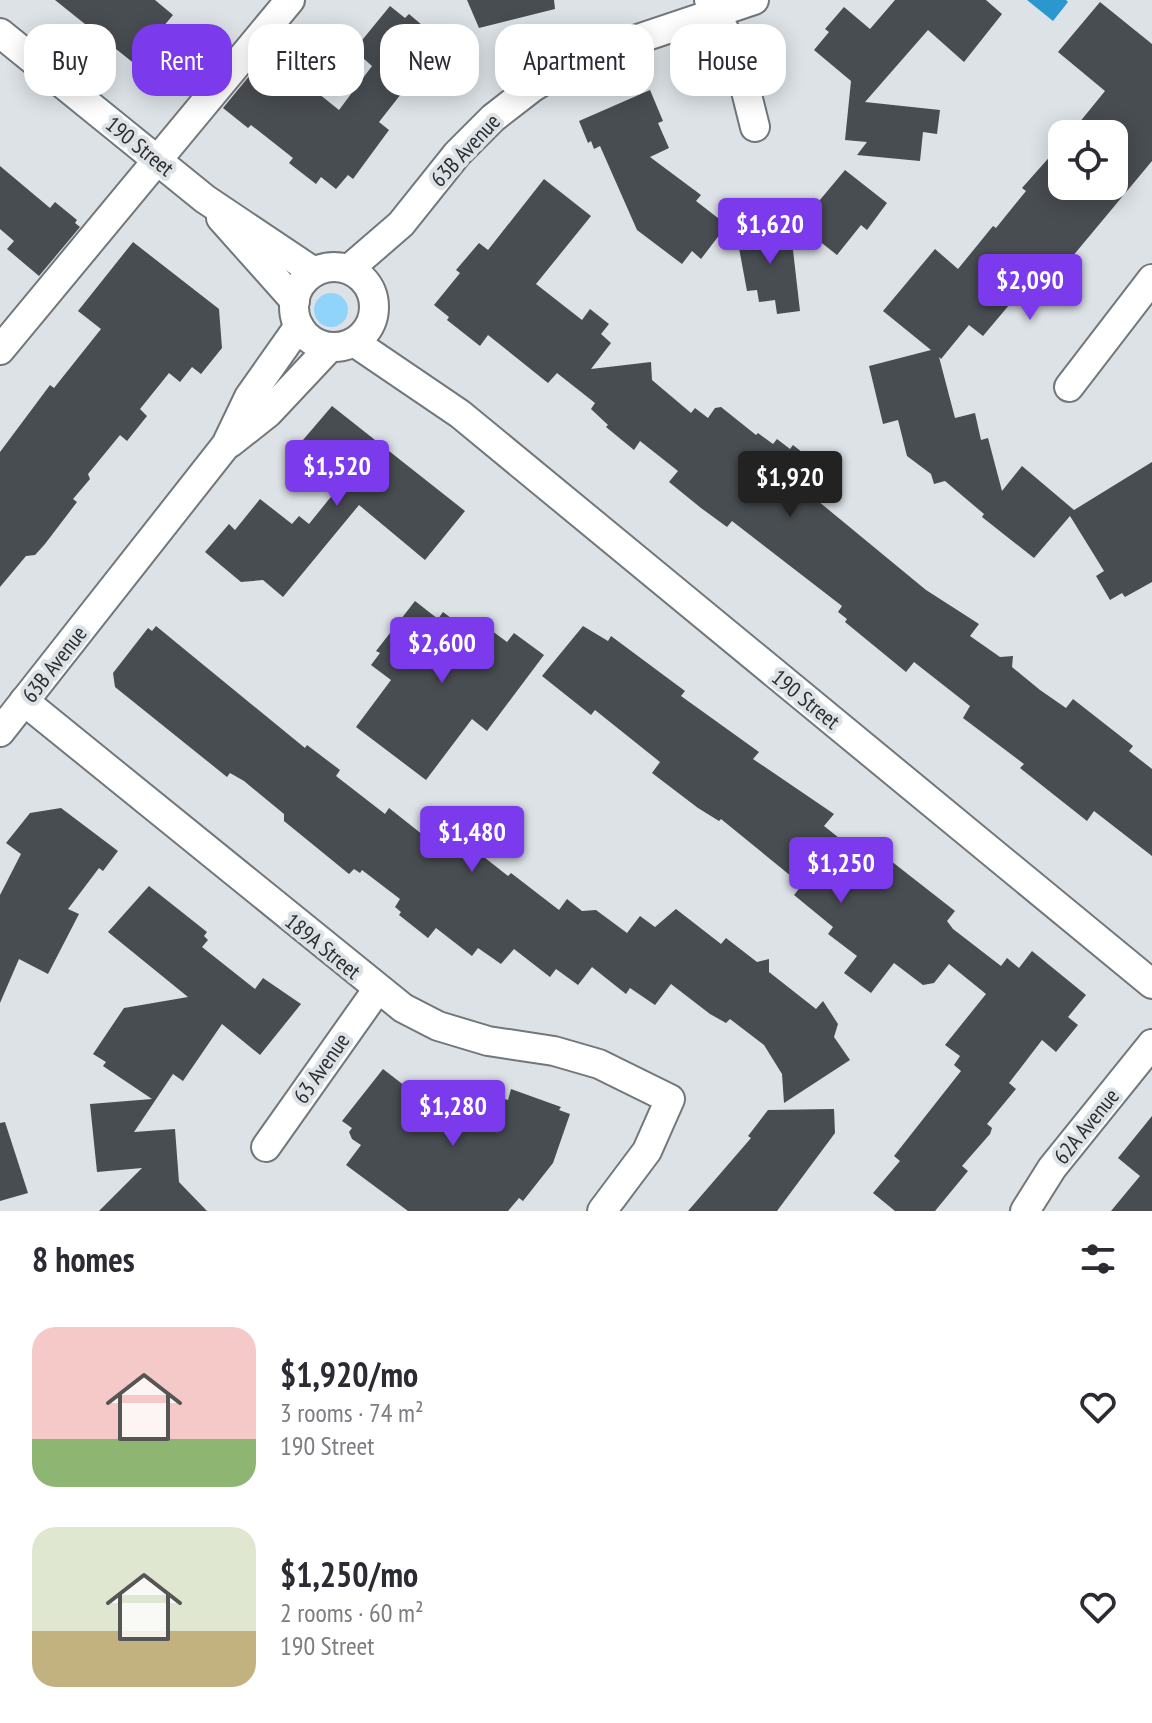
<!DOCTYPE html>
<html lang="en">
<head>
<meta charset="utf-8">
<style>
	:root { --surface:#fff; --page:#f2f2f3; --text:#2b2b33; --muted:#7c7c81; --accent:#7c3aed }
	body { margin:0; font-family:"PT Sans Narrow",sans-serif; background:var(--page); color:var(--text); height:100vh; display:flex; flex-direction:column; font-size:30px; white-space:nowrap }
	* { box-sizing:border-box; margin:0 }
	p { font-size:26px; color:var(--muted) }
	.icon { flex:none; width:44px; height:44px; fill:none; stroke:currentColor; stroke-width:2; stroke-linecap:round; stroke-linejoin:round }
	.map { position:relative; height:1211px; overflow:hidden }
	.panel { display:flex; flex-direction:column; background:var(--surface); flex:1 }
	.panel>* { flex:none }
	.top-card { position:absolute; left:24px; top:24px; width:1104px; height:72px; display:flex; gap:16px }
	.tools { position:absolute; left:1048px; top:120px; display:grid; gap:16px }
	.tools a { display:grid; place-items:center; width:80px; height:80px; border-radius:16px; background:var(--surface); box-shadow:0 4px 20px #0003; font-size:40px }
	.price { position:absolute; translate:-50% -68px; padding:0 18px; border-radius:8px; background:var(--accent); color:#fff; font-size:26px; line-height:52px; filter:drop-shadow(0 2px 4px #0008) }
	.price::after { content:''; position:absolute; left:50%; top:48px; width:24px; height:18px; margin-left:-12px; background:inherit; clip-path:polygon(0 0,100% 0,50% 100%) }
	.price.current { background:#222; color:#fff }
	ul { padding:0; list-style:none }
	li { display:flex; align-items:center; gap:24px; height:200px; padding:0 32px }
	li span { display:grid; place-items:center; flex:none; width:224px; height:160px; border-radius:24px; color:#555 }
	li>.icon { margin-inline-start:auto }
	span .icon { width:96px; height:96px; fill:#fffc; stroke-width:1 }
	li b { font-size:34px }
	h2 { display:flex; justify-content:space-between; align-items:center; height:96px; padding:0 32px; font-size:34px }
	.pill { padding:0 28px; border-radius:24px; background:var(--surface); box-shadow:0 4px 20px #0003; font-size:28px; line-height:72px }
	.pill.current { background:var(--accent); color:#fff }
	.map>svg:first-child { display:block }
	.green { fill:#90d4fc }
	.water { fill:#2a98ce }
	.building { fill:#484d51 }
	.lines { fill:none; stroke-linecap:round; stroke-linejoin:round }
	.minor-casing { stroke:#71777a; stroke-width:32 }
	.minor { stroke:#fff; stroke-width:28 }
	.labels { text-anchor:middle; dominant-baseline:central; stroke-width:8; stroke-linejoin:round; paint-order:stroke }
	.street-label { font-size:22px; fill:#2b2d2f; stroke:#dce2e6 }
</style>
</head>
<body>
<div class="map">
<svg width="1152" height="1211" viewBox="0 0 1152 1211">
	<rect width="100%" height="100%" fill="#dce2e6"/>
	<circle class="green" cx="331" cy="310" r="17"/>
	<polygon class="water" points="1027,0 1066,0 1068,2 1053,21"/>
	<g class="building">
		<polygon points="55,0 155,0 173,15 157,34 167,43 149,64 142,58 136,65"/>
		<polygon points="467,0 554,0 555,9 479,28"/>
		<polygon points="895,0 986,0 1002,14 964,62 928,30 865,102 940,110 937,134 923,132 920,161 857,155 867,142 845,140 851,81 814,50 829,32 825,29 844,7 870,29"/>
		<polygon points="1100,2 1152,44 1152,161 1067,263 1070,265 1050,291 1039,282 1022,304 1015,298 983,336 969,325 941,359 939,357 955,418 975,413 981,440 988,438 1002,491 1022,466 1074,510 1152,462 1152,582 1125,597 1122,593 1110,600 1096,576 1104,571 1070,516 1034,558 982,517 984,514 945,481 934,484 931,474 907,456 898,420 883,424 869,366 931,350 883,311 935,249 958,269 993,226 996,228 1026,191 1022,188 1062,143 1062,186 1114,186 1114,134 1070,134 1105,91 1058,52"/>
		<polygon points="390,6 405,18 409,14 442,42 379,122 389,130 353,179 348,175 336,189 321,177 316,184 289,163 293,158 251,125 248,128 223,108 268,53 339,110 372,66 354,50"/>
		<polygon points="650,90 663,121 658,123 669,148 650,157 701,195 696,201 727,225 701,259 692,251 682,264 637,230 600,146 594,149 591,141 588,143 579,121"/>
		<polygon points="0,166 50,208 55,202 77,220 75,223 80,227 39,276 7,249 14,241 0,229"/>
		<polygon points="845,170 887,203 867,230 861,225 837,255 799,225"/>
		<polygon points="544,179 591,216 536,284 582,320 590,309 609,324 601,334 611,343 591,369 651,362 652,380 691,413 695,408 708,418 715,408 721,407 756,435 758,433 773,444 777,439 790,449 793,445 818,465 801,487 926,590 979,624 970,636 1000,657 1013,656 1012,667 1040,690 1066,708 1073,699 1133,746 1129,751 1152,769 1152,856 1094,811 1087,821 1020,768 1024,764 963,718 970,706 914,662 906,672 845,622 847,619 838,612 842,606 732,521 727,527 701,508 669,482 678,471 640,441 634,450 606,427 608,425 591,409 595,403 557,373 548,383 488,335 480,346 447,320 449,317 434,305 460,273 456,270 479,243 488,250"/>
		<polygon points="790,224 800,311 777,314 775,300 759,302 757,290 747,291 736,232"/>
		<polygon points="133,242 219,309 222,348 201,374 192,367 180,382 169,373 140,409 147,416 127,441 120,435 88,474 90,479 73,499 77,502 45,544 35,555 26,556 0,587 0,452 50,385 54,388 101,329 78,311"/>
		<polygon points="332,406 465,511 425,560 359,505 283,597 263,580 241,582 205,552 229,524 235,530 260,499 292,524 299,516 309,524 338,488 303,459 306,455 297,447"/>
		<polygon points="415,601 438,619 443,612 468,631 476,619 507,642 514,633 544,655 487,731 472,719 426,780 356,727 391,680 371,665 380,653 376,651"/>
		<polygon points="156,626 305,748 307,745 340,770 336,776 385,814 389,808 423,835 431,824 466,851 470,846 508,876 511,873 559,910 567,899 582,911 596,910 627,933 640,916 655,927 676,909 721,944 726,938 757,962 769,959 769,972 816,1009 823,1001 838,1024 834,1037 850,1060 784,1103 782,1074 764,1045 730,1019 726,1023 710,1014 671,984 655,1005 630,988 626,994 592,967 578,985 556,969 550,977 514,949 501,964 478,948 472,956 436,928 428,938 399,915 401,912 395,907 400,899 362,870 360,873 354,869 349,874 284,821 284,814 244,781 230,773 227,777 115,687 113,673 148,628 152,631"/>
		<polygon points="583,626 608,641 611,636 685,691 681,696 759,752 753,759 834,814 824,826 868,861 877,850 955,911 947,921 953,929 1001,966 1007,958 1019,968 1032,951 1086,995 1068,1017 1078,1025 1056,1052 1042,1040 1009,1083 1016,1089 987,1124 992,1128 990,1134 962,1166 968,1171 935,1211 895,1211 873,1193 900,1161 894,1156 961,1071 954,1065 960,1056 945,1045 986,994 949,964 934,983 923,985 894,963 871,993 844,973 857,956 828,934 833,927 794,895 802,885 721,819 719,821 698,808 652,773 660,762 595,710 591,715 542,676"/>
		<polygon points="61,808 118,851 103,871 99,868 68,909 79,914 48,974 19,959 0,1003 0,895 21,854 6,843 30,813"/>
		<polygon points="149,886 207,932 204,936 208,940 202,947 255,989 263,978 301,1004 260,1055 222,1024 183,1081 173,1074 134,1132 175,1129 179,1182 207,1211 99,1211 142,1168 97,1172 90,1104 152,1099 103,1066 106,1062 93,1054 124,1008 188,997 108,932"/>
		<polygon points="383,1069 463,1131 472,1102 489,1094 508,1100 511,1089 561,1107 559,1110 570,1114 553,1163 523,1201 519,1198 508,1211 408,1211 346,1165 361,1145 352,1139 349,1132 352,1128 342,1121"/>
		<polygon points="834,1109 835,1133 777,1211 688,1211 751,1138 748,1136 768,1110"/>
		<polygon points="1152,1116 1152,1211 1111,1211 1140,1176 1118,1158"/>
		<polygon points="5,1122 28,1193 0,1201 0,1123"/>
	</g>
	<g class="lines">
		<defs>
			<g id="minor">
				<polyline points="709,0 737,55 755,127"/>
				<polyline points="0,33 205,199 314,272"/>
				<polyline points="221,218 295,301"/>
				<circle cx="334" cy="307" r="40"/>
				<polyline points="349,269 401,224 457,154 493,118 533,87 569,65 605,50 754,0"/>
				<polyline points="354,342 460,414 1152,984"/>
				<polyline points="0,350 290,0"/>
				<polyline points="1069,387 1152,279"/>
				<polyline points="230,443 268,413 330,347"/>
				<polyline points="24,701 403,1008 438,1026 488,1041 554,1051 599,1064 670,1099 647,1151 602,1211"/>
				<polyline points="0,732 226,445 249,397 299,326"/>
				<polyline points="266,1147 377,990"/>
				<polyline points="1025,1211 1052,1168 1152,1044"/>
			</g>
		</defs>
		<use href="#minor" class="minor-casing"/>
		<use href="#minor" class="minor"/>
	</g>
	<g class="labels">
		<g class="street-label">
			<text transform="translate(140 146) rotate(39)">190 Street</text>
			<text transform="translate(465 150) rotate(-47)">63B Avenue</text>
			<text transform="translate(54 664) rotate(-52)">63B Avenue</text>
			<text transform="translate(806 699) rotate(39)">190 Street</text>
			<text transform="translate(323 946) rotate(39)">189A Street</text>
			<text transform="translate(321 1068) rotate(-55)">63 Avenue</text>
			<text transform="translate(1086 1126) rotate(-51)">62A Avenue</text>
		</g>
	</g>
</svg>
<div class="tools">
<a><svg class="icon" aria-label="locate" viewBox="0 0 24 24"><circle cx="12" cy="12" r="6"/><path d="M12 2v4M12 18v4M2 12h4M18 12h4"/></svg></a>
</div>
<b class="price" style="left:770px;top:266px">$1,620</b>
<b class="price" style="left:1030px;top:322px">$2,090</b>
<b class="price" style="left:337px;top:508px">$1,520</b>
<b class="price current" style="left:790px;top:519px">$1,920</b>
<b class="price" style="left:442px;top:685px">$2,600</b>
<b class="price" style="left:472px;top:874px">$1,480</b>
<b class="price" style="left:841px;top:905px">$1,250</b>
<b class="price" style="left:453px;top:1148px">$1,280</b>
<div class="top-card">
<a class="pill">Buy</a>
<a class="pill current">Rent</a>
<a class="pill">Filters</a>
<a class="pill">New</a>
<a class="pill">Apartment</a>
<a class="pill">House</a>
</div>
</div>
<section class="panel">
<h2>8 homes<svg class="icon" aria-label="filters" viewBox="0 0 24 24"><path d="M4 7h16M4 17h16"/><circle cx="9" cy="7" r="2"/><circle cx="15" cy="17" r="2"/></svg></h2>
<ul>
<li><span style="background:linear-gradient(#f6c9c9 70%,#8fb573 0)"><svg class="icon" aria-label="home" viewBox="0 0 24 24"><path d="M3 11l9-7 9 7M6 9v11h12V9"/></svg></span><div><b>$1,920/mo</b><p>3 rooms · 74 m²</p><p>190 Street</p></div><svg class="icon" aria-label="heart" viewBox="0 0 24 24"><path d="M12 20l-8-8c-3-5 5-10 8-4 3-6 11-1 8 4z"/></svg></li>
<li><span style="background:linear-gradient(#dfe7d0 65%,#c2b280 0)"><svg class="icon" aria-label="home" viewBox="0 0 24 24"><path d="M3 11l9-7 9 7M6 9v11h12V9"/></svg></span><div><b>$1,250/mo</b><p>2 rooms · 60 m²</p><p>190 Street</p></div><svg class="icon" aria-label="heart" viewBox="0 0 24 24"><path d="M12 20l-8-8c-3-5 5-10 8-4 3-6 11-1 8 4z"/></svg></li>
</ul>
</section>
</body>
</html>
